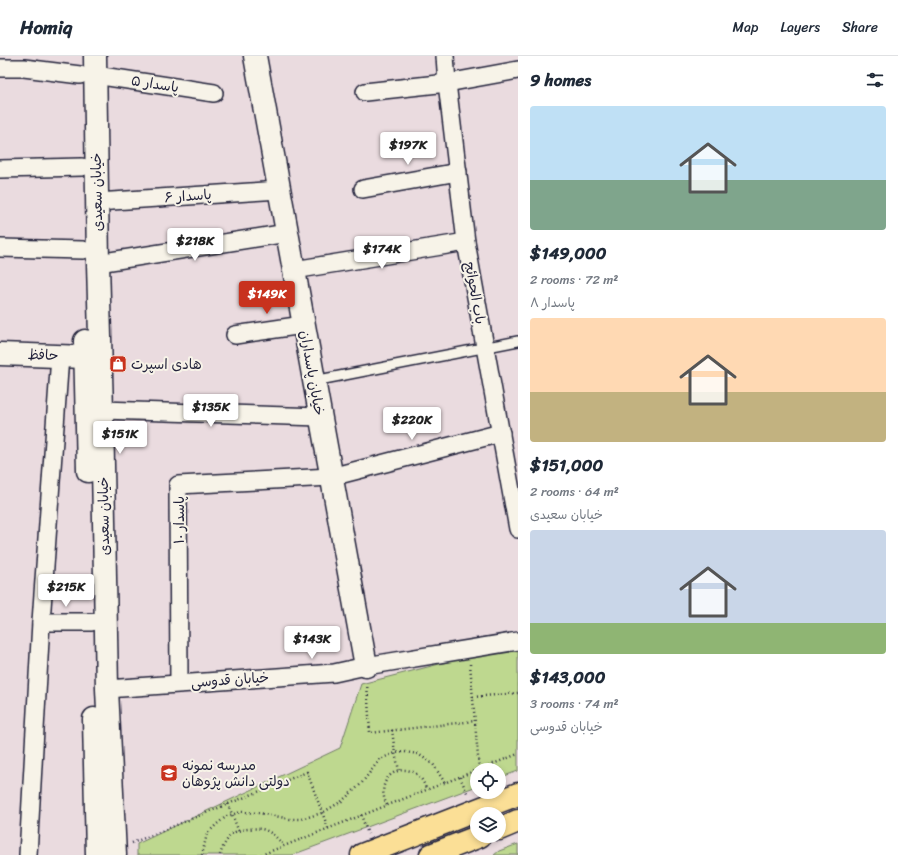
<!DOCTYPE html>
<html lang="en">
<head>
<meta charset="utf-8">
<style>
	:root { --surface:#fff; --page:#f2f2f3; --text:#1f2937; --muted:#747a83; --line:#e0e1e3; --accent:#c8321e }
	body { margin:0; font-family:Sriracha,"Playpen Sans Arabic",sans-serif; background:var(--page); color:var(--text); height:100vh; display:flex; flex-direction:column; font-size:15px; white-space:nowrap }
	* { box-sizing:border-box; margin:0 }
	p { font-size:13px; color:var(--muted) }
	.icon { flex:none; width:22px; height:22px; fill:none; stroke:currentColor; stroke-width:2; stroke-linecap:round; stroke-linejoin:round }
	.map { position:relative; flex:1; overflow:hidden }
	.details { display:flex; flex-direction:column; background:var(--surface); width:380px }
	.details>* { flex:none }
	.tools { position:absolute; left:470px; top:707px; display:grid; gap:8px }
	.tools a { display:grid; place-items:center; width:36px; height:36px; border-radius:50%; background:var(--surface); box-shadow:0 2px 6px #0003; font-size:20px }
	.price { position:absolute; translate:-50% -34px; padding:0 9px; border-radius:4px; background:#fff; color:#222; font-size:13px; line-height:26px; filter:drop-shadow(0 1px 2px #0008) }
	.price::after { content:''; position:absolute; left:50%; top:24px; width:12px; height:9px; margin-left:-6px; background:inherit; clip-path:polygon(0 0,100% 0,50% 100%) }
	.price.selected { background:var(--accent); color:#fff }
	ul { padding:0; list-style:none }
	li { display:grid; align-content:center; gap:8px; height:212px; padding:0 12px }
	li span { display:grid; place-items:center; height:124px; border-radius:4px; color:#555 }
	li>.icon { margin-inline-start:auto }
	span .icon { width:72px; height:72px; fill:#fffc; stroke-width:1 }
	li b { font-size:17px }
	h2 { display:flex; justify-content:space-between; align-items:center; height:48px; padding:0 12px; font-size:17px }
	header { display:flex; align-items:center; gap:24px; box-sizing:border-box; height:56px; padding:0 20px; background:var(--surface); border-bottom:1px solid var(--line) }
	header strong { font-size:19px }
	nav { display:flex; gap:22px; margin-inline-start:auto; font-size:14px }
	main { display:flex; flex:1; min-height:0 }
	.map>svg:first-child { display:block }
	.green { fill:#bed88f; stroke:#707d65 }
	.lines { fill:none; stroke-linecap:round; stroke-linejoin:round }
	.service-casing { stroke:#22223b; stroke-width:12 }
	.minor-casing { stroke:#22223b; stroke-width:20 }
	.tertiary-casing { stroke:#22223b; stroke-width:25 }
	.secondary-casing { stroke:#22223b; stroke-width:25 }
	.primary-casing { stroke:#22223b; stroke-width:25 }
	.path { stroke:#22223b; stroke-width:2.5; stroke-dasharray:1 3; stroke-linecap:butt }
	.service { stroke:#f7f3e8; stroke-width:9 }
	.minor { stroke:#f7f3e8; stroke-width:17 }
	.tertiary { stroke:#f7f3e8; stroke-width:22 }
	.secondary { stroke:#f7f3e8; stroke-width:22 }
	.primary { stroke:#fbdf96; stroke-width:22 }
	.labels { text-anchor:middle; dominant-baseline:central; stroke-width:4; stroke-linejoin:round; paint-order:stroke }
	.street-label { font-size:14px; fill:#22223b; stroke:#f7f3e8 }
	.poi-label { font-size:14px; fill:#22223b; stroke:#f7f3e8; text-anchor:start }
</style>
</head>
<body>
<header>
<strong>Homiq</strong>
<nav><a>Map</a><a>Layers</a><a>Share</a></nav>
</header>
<main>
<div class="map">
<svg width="518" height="799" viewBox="0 0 518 799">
	<rect width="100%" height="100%" fill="#eadbdf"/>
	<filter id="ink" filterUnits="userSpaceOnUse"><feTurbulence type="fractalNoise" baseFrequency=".025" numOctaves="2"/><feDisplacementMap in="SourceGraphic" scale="8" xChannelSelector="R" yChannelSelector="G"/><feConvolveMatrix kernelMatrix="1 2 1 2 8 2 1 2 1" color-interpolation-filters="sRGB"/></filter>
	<g filter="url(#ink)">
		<g class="green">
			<polygon points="518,588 518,715 499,722 499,714 477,714 477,730 292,799 137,799 137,788 340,692 361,628"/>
			<polygon points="518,788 518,799 494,799 499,795"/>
		</g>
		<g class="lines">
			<defs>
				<polyline id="service" points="314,325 518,285"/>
				<g id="minor">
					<polyline points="445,0 447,27 466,186 518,473"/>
					<polyline points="0,12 24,12 80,19"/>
					<polyline points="95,19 214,37"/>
					<polyline points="365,36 447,27 518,14"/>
					<polyline points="0,113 82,111"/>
					<polyline points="363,133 458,116"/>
					<polyline points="97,146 279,134"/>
					<polyline points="0,192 83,194"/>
					<polyline points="98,207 287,177"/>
					<polyline points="294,214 466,186"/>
					<polyline points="235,279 303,269"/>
					<polyline points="102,354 320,361"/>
					<polyline points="41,566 92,566"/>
					<polyline points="179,627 178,429 331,421 501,377"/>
					<polyline points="107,633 334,617 366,610 518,585"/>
					<polyline points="28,799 41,566 60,300"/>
				</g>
				<g id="tertiary">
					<polyline points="255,0 366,610"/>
					<polyline points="0,298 85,301"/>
				</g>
				<g id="secondary">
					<polyline points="95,0 98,207 102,354 107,633 115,799"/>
					<polyline points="85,285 88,415"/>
					<polyline points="94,663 97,799"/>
				</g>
				<g id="primary">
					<polyline points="499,773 518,765"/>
					<polyline points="362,799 518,738"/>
					<polyline points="431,799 480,780"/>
				</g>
			</defs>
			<use href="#service" class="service-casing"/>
			<use href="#minor" class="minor-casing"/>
			<use href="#tertiary" class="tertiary-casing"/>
			<use href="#secondary" class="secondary-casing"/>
			<use href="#primary" class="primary-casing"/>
			<g class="path">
				<polyline points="470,608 479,713"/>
				<polyline points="367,627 370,677 475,665"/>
				<polyline points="473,641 518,637"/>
				<polyline points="392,674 395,697 399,714"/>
				<polyline points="478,714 518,698"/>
				<polyline points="460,721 468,739"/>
				<polyline points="228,748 239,776"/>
				<path d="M387,749C370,716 416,698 426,733"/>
				<polyline points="361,759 368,778"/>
				<polyline points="132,787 307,716 328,772"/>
				<polyline points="202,799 207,778 217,768 227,760 241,756 259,757 290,763 301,763 322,757 342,745 361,728 380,703 395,697 405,696 418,698 433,708 445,727"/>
				<path d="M220,799C222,792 227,782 233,777C240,773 258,771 265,774C273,777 278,783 284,790"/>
				<polyline points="261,799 477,714"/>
			</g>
			<use href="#service" class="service"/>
			<use href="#minor" class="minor"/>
			<use href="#tertiary" class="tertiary"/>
			<use href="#secondary" class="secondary"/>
			<use href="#primary" class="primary"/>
		</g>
	</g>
	<defs>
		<symbol id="shop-square" viewBox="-11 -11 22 22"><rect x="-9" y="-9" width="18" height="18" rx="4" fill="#c8321e" stroke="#f7f3e8"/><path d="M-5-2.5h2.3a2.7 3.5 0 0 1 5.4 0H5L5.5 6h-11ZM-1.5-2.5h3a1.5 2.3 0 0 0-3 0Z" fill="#fff"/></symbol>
		<symbol id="school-square" viewBox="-11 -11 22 22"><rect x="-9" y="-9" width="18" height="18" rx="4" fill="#c8321e" stroke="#f7f3e8"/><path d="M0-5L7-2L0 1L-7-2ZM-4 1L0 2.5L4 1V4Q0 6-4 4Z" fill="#fff"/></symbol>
	</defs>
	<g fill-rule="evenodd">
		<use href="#shop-square" x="108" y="298" width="20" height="20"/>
		<use href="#school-square" x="159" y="707" width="20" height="20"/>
	</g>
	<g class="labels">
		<g class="street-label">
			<text transform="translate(155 28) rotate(9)">پاسدار ۵</text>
			<text transform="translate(97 136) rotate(-91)">خیابان سعیدی</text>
			<text transform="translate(188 140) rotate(-4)">پاسدار ۶</text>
			<text transform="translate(475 237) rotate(80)">باب الحوائج</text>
			<text transform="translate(43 299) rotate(2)">حافظ</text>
			<text transform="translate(312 317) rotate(80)">خیابان پاسداران</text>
			<text transform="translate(104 460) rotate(-91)">خیابان سعیدی</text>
			<text transform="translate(179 464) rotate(-90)">پاسدار ۱۰</text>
			<text transform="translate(230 624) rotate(-4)">خیابان قدوسی</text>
		</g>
		<g class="poi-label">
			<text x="131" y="308">هادی اسپرت</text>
			<text x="182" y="709">مدرسه نمونه<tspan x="182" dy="16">دولتی دانش پژوهان</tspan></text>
		</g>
	</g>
</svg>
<div class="tools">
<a><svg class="icon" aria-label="locate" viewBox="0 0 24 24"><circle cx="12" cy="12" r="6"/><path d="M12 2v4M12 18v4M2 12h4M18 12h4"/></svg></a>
<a><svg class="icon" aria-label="layers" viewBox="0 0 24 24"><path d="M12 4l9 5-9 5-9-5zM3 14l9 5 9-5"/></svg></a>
</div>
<b class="price" style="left:408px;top:110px">$197K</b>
<b class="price" style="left:195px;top:206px">$218K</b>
<b class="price" style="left:382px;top:214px">$174K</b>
<b class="price selected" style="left:267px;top:259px">$149K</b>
<b class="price" style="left:211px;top:372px">$135K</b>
<b class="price" style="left:412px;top:385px">$220K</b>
<b class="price" style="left:120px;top:399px">$151K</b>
<b class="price" style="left:66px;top:552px">$215K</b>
<b class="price" style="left:312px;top:604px">$143K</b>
</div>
<section class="details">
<h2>9 homes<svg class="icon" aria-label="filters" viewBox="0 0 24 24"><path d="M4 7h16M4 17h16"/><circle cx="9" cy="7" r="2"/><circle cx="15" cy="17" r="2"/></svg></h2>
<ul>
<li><span style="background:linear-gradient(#bfe0f5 60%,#7fa58c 0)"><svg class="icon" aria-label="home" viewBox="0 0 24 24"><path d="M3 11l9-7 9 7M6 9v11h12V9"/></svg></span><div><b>$149,000</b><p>2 rooms · 72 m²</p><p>پاسدار ۸</p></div></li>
<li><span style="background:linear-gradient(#ffd9b3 60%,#c2b280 0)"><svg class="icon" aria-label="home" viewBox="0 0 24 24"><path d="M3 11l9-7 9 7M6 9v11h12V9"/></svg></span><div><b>$151,000</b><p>2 rooms · 64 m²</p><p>خیابان سعیدی</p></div></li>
<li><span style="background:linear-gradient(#c9d6e8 75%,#8fb573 0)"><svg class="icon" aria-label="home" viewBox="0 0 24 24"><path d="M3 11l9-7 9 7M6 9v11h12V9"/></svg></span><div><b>$143,000</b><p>3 rooms · 74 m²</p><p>خیابان قدوسی</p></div></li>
</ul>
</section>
</main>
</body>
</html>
